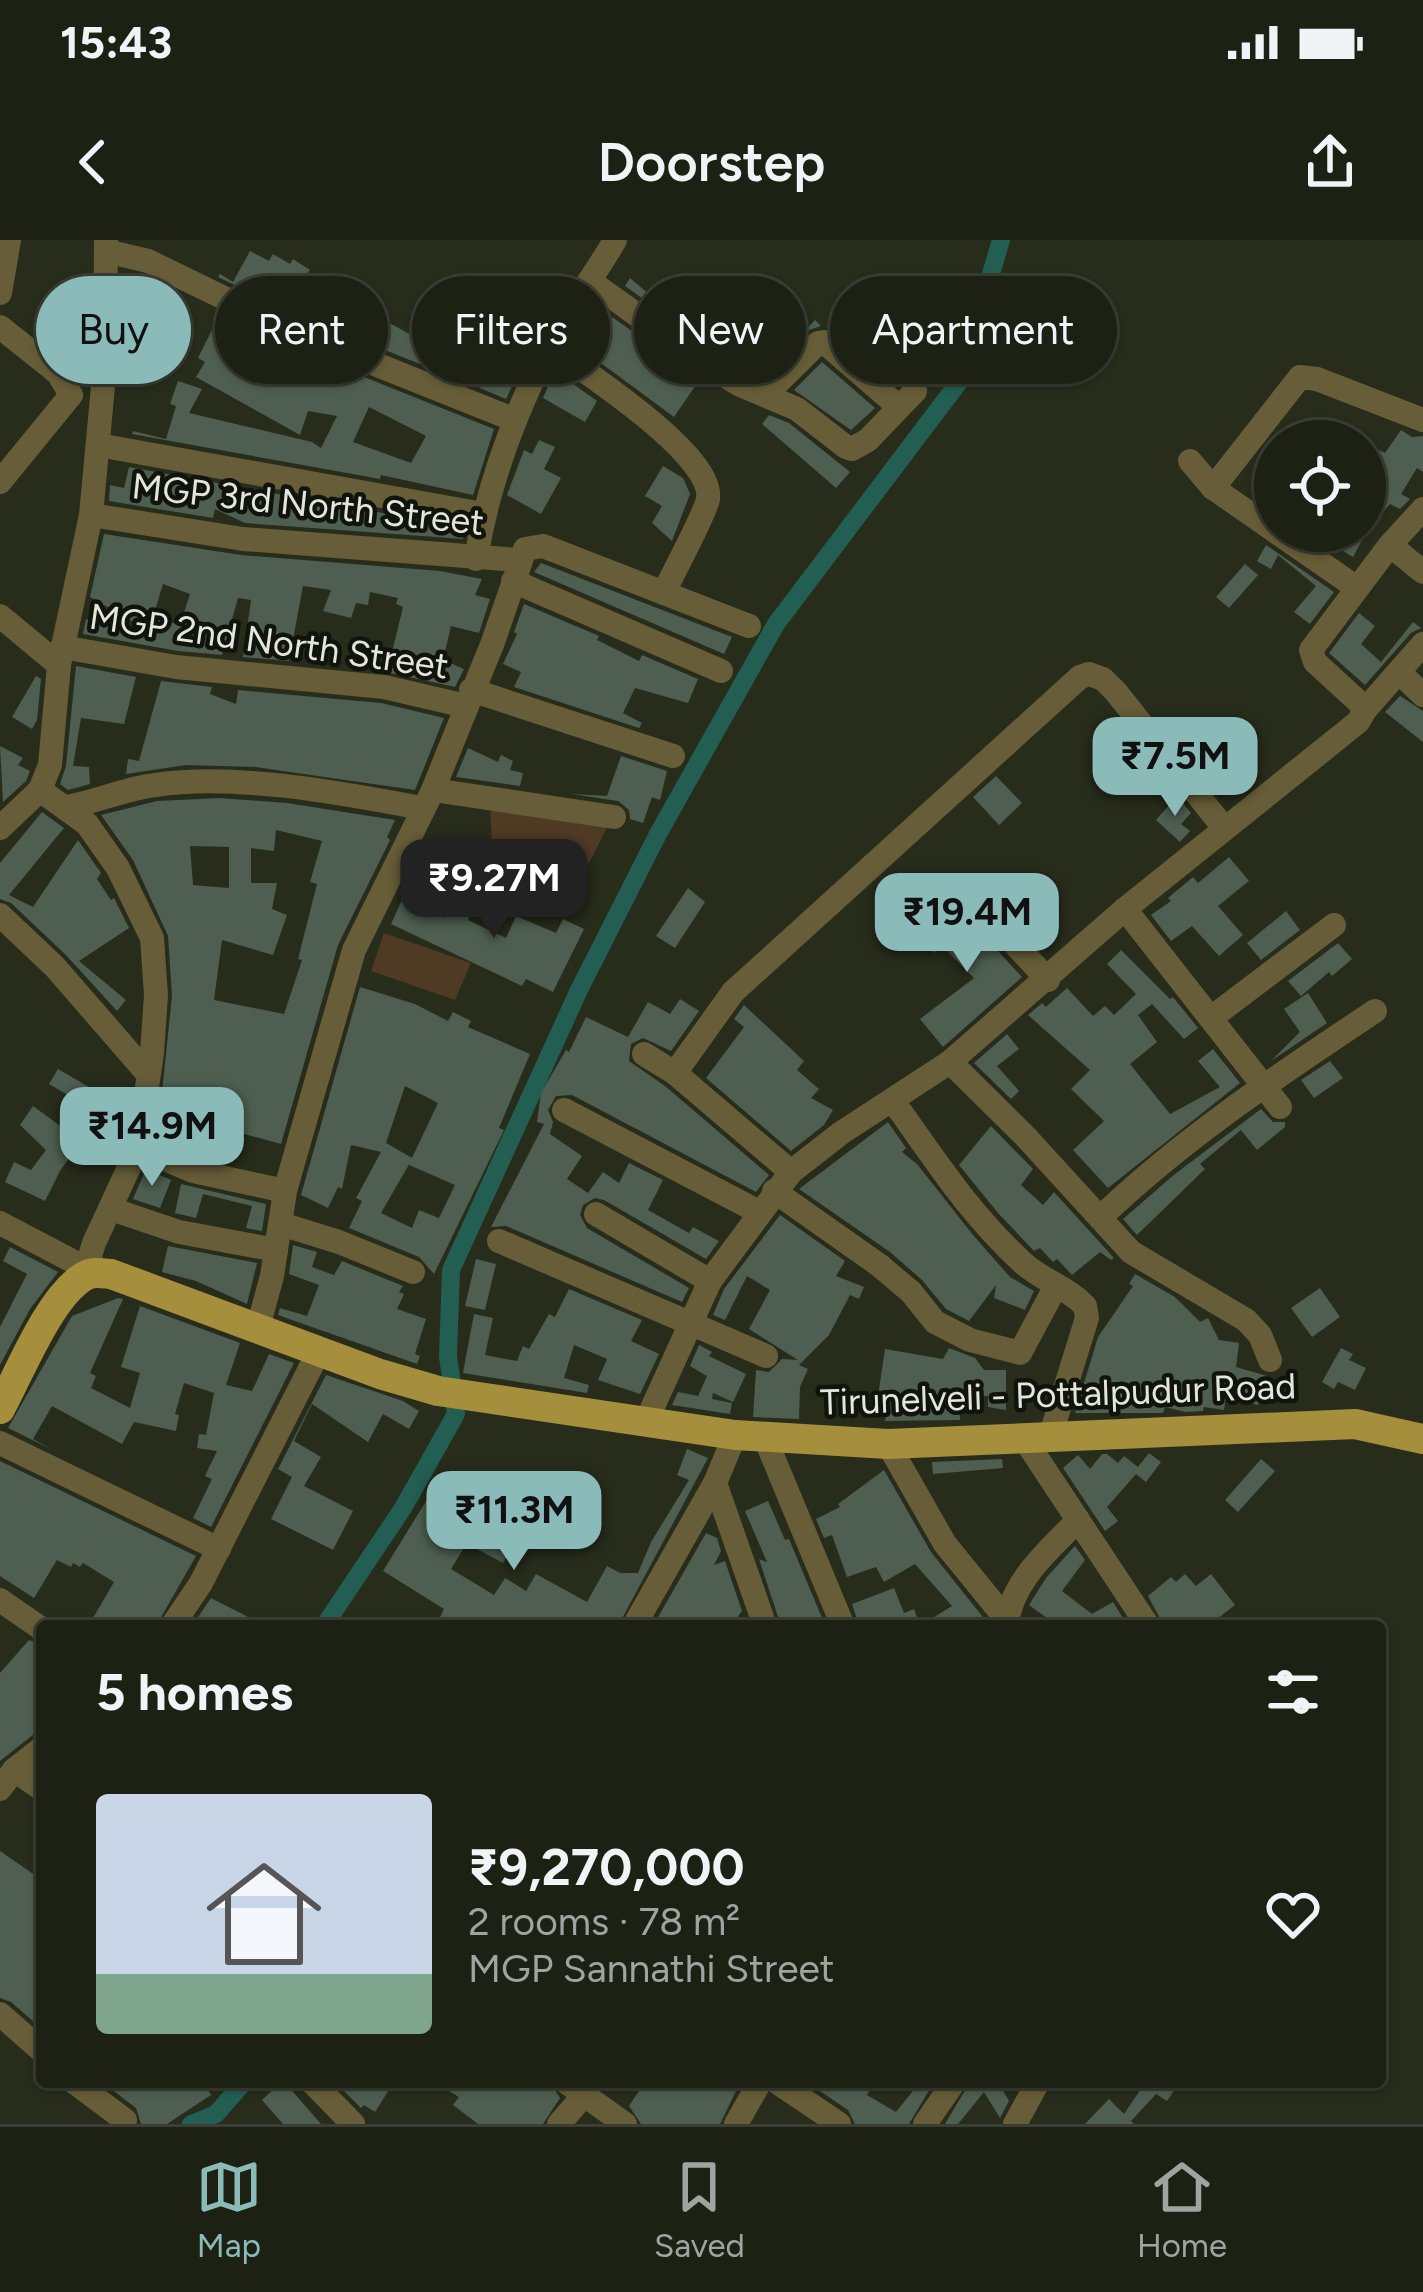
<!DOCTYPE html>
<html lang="en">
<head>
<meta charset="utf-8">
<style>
	:root { --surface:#1d2114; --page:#25291d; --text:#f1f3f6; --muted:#a0a3a0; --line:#3b3e34; --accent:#8bbbb9 }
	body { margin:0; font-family:Figtree,sans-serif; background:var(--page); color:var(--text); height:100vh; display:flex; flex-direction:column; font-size:45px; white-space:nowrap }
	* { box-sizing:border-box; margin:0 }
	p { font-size:39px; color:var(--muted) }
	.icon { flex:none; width:66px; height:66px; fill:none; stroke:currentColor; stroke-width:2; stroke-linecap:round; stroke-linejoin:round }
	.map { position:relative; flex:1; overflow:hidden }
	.sheet { position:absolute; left:36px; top:1380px; width:1350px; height:468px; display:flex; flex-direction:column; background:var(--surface); border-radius:12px; box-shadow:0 3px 9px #0004,0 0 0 3px var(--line) }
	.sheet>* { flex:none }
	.guide { position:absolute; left:36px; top:36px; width:1353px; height:108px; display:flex; gap:24px }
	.controls { position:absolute; left:1254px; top:180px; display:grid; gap:24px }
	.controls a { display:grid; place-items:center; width:132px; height:132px; border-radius:50%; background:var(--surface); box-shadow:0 3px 9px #0004,0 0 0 3px var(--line); font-size:60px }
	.price { position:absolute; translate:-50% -102px; padding:0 27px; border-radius:24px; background:var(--accent); color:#111; font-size:39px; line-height:78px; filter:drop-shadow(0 3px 6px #0008) }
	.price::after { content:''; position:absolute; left:50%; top:72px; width:36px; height:27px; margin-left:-18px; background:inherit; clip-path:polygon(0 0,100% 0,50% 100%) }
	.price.on { background:#222; color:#fff }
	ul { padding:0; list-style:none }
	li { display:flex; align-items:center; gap:36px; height:300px; padding:0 60px }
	li span { display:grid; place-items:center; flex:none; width:336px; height:240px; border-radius:12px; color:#555 }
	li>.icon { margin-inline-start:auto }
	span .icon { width:144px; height:144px; fill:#fffc; stroke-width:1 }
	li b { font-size:51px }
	h2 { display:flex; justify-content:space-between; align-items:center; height:144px; padding:0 60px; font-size:51px }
	.pill { padding:0 42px; border-radius:54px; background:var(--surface); box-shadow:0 3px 9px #0004,0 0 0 3px var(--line); font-size:42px; line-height:108px }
	.pill.on { background:var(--accent); color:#111 }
	.status { display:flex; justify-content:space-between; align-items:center; height:84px; padding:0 60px; background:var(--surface); direction:ltr }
	.status svg { height:33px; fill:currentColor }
	header { display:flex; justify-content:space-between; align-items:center; height:156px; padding:0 60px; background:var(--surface); font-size:54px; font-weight:600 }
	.dock { display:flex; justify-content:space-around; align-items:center; height:168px; border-top:3px solid var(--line); background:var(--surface); font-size:33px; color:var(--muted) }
	.dock a { display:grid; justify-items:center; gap:6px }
	.dock .on { color:var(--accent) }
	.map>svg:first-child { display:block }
	.green { fill:#4f3a24 }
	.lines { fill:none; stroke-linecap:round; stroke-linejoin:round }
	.canal { stroke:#235e52; stroke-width:18 }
	.building { fill:#4e5f51; fill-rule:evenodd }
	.minor { stroke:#675d38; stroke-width:24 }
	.major { stroke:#a58f3c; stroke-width:30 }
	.labels { text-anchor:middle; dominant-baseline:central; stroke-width:9; stroke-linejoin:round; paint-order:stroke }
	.street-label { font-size:36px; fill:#e3e6db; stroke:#11140c }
</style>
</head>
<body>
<div class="status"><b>15:43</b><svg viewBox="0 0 49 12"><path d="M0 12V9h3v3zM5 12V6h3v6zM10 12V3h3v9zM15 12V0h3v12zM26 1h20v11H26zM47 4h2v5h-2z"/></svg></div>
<header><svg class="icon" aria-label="back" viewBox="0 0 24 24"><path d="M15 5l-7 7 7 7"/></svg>Doorstep<svg class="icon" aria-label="share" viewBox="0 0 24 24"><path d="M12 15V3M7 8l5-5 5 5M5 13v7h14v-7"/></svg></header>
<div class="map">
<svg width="1423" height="1884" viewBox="0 0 1423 1884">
	<rect width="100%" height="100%" fill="#272c1b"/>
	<g class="green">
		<polygon points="490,563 611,580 572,656 493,633"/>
		<polygon points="384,693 471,723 455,760 371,731"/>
	</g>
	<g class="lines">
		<g class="canal">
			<polyline points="324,1386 403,1268 456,1174 448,1116 451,1030 579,750 658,594 776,384 959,142 1001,0"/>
			<polyline points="191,1884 216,1874 244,1842"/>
		</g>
	</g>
	<g class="building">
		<polygon points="250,11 269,21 273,14 290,24 293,19 310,30 301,44 327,59 331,51 415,97 429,68 420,63 427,51 452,65 445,77 440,74 428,99 456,112 450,125 445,123 440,132 297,75 218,37 220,34 233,42"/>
		<polygon points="630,38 663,66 722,96 719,101 736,109 735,112 757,127 778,104 781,106 791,96 796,101 815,80 821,86 806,91 761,136 705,103 625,46"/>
		<polygon points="479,52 537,94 506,159 480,148 455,123 479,95 458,80"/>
		<path d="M220,74L284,105L494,189L473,255L381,235L380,239L132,194L133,191L166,199L176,166L170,164L178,141L202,149L189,173L312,202L321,208L337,176L308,171L300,195L196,137L205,122L198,118ZM369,167L426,196L411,223L353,202Z"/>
		<polygon points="612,77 700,139 674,177 590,115 593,110 579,97 597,78 606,86"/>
		<polygon points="861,80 912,113 892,139 845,99 850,94 853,96"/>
		<polygon points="822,122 875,168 851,190 794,150"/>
		<polygon points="555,131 597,161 585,182 543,158"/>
		<polygon points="769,175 789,183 850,232 836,248 762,184"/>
		<polygon points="1401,190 1412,197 1423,196 1423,232 1417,228 1401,254 1410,259 1400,269 1390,264 1367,291 1353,317 1335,306 1343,291 1365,291 1365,204 1385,213"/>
		<polygon points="539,200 555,207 544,229 561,238 541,274 507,255 524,210 532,214"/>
		<polygon points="663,226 683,238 690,254 672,301 652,283 662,266 645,256"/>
		<polygon points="129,227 465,288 463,299 245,283 215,269 213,278 109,261 110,245 124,248"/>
		<path d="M104,294L241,315L440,331L482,339L475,355L490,359L479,393L451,386L443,420L464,429L455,447L372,429L380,408L392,412L403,367L396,364L398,358L370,352L368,365L356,363L351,378L323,371L331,350L303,346L289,421L243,417L251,360L238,358L222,415L178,411L83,394L86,379L154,400L156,395L90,357ZM163,344L190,354L180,385L153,377Z"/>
		<polygon points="1266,305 1334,352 1310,384 1294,372 1316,346 1278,315 1271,329 1257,321"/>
		<polygon points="541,323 732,397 724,414 534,332"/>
		<polygon points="1245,324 1258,335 1229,368 1216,357"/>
		<polygon points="524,364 599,396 597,400 639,421 642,415 698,439 688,463 635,448 623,473 642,483 639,488 514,447 521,432 503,424 517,394 514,392"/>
		<polygon points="1359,373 1375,386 1361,404 1381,422 1413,382 1421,388 1411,393 1365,445 1329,413"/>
		<polygon points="76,426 136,437 124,484 81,478 73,526 89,527 90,544 68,550 60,544 66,526"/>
		<polygon points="36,436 41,439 37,480 32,489 12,477"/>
		<polygon points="161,441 212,447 210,454 236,464 238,450 381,463 444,478 415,550 255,527 186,525 126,534 128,519 139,521"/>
		<polygon points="1400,456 1423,471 1423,502 1385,472"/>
		<polygon points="0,506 23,518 18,525 30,531 26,541 3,562"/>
		<polygon points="468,508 498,522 501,515 513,521 510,530 523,533 520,546 456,537"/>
		<polygon points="621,516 667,531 660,560 652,557 643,583 630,579 629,570 618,561 572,554 607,556"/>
		<polygon points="996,536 1022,563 999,585 973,557"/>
		<polygon points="1177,556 1191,573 1181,584 1190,591 1180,602 1156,580"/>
		<path d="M220,558L287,563L395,580L387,597L390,600L338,705L281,904L241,893L240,897L159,881L172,756L168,696L133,620L101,575L157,561ZM276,590L322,601L310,642L317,644L298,719L302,720L284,774L214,760L222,700L273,715L287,675L272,669L277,643H251V608L274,611ZM190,606L229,607V648L193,645Z"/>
		<polygon points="42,572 64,588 9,655 33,667 78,600 101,633 97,639 111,660 114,658 129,688 79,721 126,760 117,771 66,715 11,663 0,659 0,623"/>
		<polygon points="1229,617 1249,641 1218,666 1243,695 1219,716 1192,686 1171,701 1151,675 1171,661 1168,658 1193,637 1198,643"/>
		<polygon points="457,648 478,658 468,680 506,698 516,676 556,693 563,679 584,689 553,752 526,739 522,746 391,684 403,658 444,678"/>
		<polygon points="688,648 705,662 675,708 656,696"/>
		<polygon points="957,666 1022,737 943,807 920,779 974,738 942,706 934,713 920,698"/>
		<polygon points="1286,671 1300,690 1261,720 1247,703"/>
		<polygon points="1338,703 1352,719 1332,736 1329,732 1301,756 1288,741"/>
		<polygon points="1121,710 1170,759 1173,757 1198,788 1184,799 1152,764 1138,775 1157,802 1130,824 1170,874 1220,847 1198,821 1213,809 1240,843 1108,948 1073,910 1104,881 1071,849 1090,830 1028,775 1042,763 1046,767 1067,748 1093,776 1105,766 1114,775 1136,754 1107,724"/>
		<path d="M360,747L415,764L448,781L453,772L471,781L468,787L530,814L499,888L504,890L434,1034L419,1017L349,988L362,961L356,958L381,912L351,905L342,949L338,947L328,968L301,955ZM405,846L438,863L412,918L386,903ZM411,921L409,925L455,945L439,978L419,970L412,988L381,973Z"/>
		<polygon points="1308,753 1327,783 1271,821 1300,792 1284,769"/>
		<polygon points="680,759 699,771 671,811 643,798 631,804 629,821 665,846 769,935 756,952 572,855 556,856 548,870 553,882 550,894 582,916 567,939 588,953 603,932 619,943 629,923 663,940 648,970 689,993 693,987 719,1001 706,1019 604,960 595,958 583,965 580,975 587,988 689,1048 682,1062 506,986 491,987 544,884 537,882 541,853 566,810 569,812 586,777 628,797 648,762 670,774"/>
		<polygon points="744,765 804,821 797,830 819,849 811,858 833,870 824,885 791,911 706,838 744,787 734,779"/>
		<polygon points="1007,794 1019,809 997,826 1019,851 1011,859 974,823"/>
		<polygon points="1330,821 1343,838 1314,858 1301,840"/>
		<polygon points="58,829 127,869 124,888 49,844"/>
		<polygon points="33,866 81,901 60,931 45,961 5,942 14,922 31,930 46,910 20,885"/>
		<polygon points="1261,869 1273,882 1285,882 1285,887 1257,910 1241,890 1200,924 1205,929 1137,995 1123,979 1175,934"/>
		<polygon points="888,882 906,908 902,912 917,924 973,995 1010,1037 1034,1051 1025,1070 994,1058 996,1045 969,1081 946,1069 922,1040 890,1012 799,949"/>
		<polygon points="991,886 1033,929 1021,945 1043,965 1054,952 1114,1018 1111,1020 1100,1012 1072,1035 1057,1019 1053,1022 1040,1008 1034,1011 998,973 959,925"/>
		<polygon points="146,929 171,940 160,968 133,959"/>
		<polygon points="181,944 266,964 262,991 246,988 252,966 203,954 196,978 175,973"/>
		<polygon points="780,975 845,1021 836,1036 864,1047 859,1059 850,1055 829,1095 799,1125 808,1129 800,1147 799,1179 753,1177 756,1130 769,1132 782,1119 798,1120 749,1089 770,1050 747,1036 725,1080 713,1075 724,1049"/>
		<polygon points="293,1005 317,1012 312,1027 334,1035 342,1021 403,1046 399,1052 404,1054 397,1069 426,1079 415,1114 420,1116 417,1124 278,1075 280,1068 307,1076 319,1045 289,1034"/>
		<polygon points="168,1006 257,1023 247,1064 196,1041 162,1032"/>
		<polygon points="10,1007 58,1032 30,1069 0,1125 0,1087 27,1034 3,1021"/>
		<polygon points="476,1019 496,1024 485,1070 465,1066"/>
		<polygon points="1135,1034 1175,1057 1200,1082 1208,1078 1219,1100 1239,1103 1236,1127 1267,1136 1258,1165 1226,1156 1224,1170 1204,1167 1203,1171 1185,1172 1165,1167 1163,1173 1075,1173 1098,1097 1133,1046 1129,1044"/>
		<polygon points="1320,1048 1340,1077 1312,1097 1291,1068"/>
		<polygon points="569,1049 642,1080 631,1101 659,1114 640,1154 598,1140 607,1119 574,1105 564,1138 589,1145 587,1153 463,1133 474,1074 493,1078 485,1115 517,1121 523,1106 529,1109 549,1074 555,1077"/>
		<polygon points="118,1058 123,1059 90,1133 96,1136 91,1148 130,1168 140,1133 121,1127 140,1066 240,1103 226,1145 252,1151 269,1114 294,1123 211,1287 193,1278 212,1239 205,1236 217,1211 197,1208 199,1194 206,1195 214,1153 184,1143 175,1174 179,1175 176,1191 134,1182 122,1204 52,1166 33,1199 51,1209 8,1188 72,1076"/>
		<polygon points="699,1105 712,1112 709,1116 746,1134 733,1162 713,1153 712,1159 732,1163 730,1174 672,1165 678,1152 698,1156 707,1136 690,1126"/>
		<polygon points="949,1108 975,1118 984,1130 1006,1130 1006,1170 988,1167 988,1156 959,1156 960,1180 885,1181 889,1165 877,1163 885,1109 943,1119"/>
		<polygon points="1341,1108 1353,1114 1349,1120 1366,1128 1355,1150 1338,1142 1334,1149 1322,1142"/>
		<polygon points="326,1135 403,1161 419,1171 409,1189 383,1174 368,1202 312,1164 294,1201 321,1217 304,1246 353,1271 333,1310 271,1279 292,1237 278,1229"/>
		<polygon points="687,1209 708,1218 618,1386 436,1386 444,1369 383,1331 439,1240 467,1257 444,1293 465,1306 451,1329 494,1355 505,1338 526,1351 536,1334 587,1362 607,1326 620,1333 638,1333 651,1302 689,1240 677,1235"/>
		<polygon points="1149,1213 1161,1222 1146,1242 1136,1234 1107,1267 1118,1281 1105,1291 1063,1228 1078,1215 1090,1229 1102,1214 1107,1214 1118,1223 1124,1216 1138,1227"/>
		<polygon points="1002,1219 1003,1228 933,1234 932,1222"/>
		<polygon points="1261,1219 1275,1231 1238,1272 1225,1260"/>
		<polygon points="0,1221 196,1316 156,1386 103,1386 93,1378 114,1342 83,1323 80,1327 73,1323 71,1327 57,1320 34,1358 0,1336"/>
		<polygon points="884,1230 931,1312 990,1386 859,1386 852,1364 894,1348 904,1373 914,1369 920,1386 952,1366 915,1324 884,1342 876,1327 847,1337 832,1295 824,1298 816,1279 840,1267 838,1264"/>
		<polygon points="768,1261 785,1300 789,1299 825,1385 781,1386 759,1319 767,1322 745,1271"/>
		<polygon points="492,1281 518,1296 503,1323 477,1309"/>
		<polygon points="706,1293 717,1298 721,1311 714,1325 725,1321 742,1371 731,1386 653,1386"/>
		<polygon points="1075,1306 1085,1320 1062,1351 1092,1374 1113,1362 1128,1386 1058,1386 1029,1365 1046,1338"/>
		<polygon points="1185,1334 1196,1346 1211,1334 1235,1365 1208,1386 1164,1386 1148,1356 1171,1337 1176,1342"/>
		<polygon points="211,1358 266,1386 208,1386 196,1380"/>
		<polygon points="29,1400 42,1405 42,1480 34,1494 0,1521 0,1433"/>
		<polygon points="0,1611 42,1640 42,1789 11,1762 0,1758"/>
		<polygon points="102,1842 204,1842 211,1855 167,1884 141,1884 136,1868"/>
		<polygon points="335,1842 394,1842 375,1872 364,1865 361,1868"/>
		<polygon points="434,1842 472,1842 483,1851 489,1842 550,1842 560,1858 543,1884 478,1884 453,1865 459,1857"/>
		<polygon points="645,1842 739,1842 740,1843 720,1884 641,1884 629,1866"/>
		<polygon points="875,1842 867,1855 896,1872 920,1842 934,1842 909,1884 855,1884 848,1870 808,1843"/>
		<polygon points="970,1842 998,1842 1009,1861 1000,1878 984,1852 958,1884 945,1884"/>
		<polygon points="1137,1842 1180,1842 1167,1861 1156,1854 1131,1881 1134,1884 1085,1884 1109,1859 1124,1874 1143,1846"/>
		<polygon points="279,1844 283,1848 287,1845 321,1884 283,1884 262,1860"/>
	</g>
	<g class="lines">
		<g class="minor">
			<polyline points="106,11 148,21 290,90 515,180"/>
			<polyline points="591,42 696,117 738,144 797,169 846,207 852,209 868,200 915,151"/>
			<polyline points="0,53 9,0"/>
			<polyline points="0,87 58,133 71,155 0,242"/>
			<path d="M549,106C583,131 715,215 708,259C705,275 672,334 664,353"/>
			<polyline points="765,155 818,103 824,102 899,167"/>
			<polyline points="98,205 483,274"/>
			<polyline points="1190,221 1213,248 1300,137 1317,139 1423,180"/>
			<polyline points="1213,248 1357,348"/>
			<polyline points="91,275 243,299 518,320"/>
			<polyline points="1390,305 1423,332"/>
			<path d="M476,319C487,247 514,176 547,110C566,72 594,37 615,0"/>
			<polyline points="513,341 721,431"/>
			<polyline points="0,376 59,425"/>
			<polyline points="62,407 176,427 384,447 466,466"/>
			<polyline points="1399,432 1423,455"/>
			<polyline points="471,450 673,516"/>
			<polyline points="1365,470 1423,404"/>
			<polyline points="40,550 87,584 118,628 152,698 156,755 152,813 138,908 94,1003 90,1016 94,1032"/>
			<polyline points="433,550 614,577"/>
			<path d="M66,567C96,562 124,549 155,545C238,533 340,553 422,568"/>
			<polyline points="0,588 40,550 50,525 59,425 91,275 105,125 106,0"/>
			<polyline points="960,645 1048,740"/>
			<polyline points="1125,669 1280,867"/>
			<polyline points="0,675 55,727 147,833"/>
			<polyline points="1211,778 1334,685"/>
			<polyline points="644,814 675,833 791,932"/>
			<polyline points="950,822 1025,896 1131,1012 1246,1080 1260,1095 1270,1120"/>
			<polyline points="675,833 733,752 1080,437 1089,434 1103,439 1116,452 1224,588"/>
			<path d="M893,861C937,922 967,971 1023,1023C1042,1040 1068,1048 1085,1066L1087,1078L1050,1197"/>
			<polyline points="564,870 759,972"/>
			<polyline points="138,908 193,931 285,951"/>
			<polyline points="774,951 879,1025 911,1052 935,1082 970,1100 1020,1113 1056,1046"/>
			<polyline points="111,969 179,992 276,1010"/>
			<polyline points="596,974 710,1041"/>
			<path d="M1100,978C1183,898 1279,835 1375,771"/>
			<polyline points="0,983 80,1025 88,1034"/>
			<polyline points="281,984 339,1002 413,1032"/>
			<polyline points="499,1001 766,1116"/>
			<polyline points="258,1087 272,1036 285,951 354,710 433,550 493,402 525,309 543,306 749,386"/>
			<polyline points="645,1184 710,1041 791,932 841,893 950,822 1125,669 1358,482 1365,470 1362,465 1315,422 1311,410 1390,305 1423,269"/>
			<polyline points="765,1198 843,1386"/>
			<polyline points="0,1203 219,1309"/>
			<polyline points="888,1204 945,1304 1007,1380"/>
			<polyline points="715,1243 765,1386"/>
			<polyline points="1078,1280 1148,1386"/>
			<polyline points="0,1360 42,1389"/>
			<polyline points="172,1386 201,1343 319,1111"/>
			<polyline points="634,1386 715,1243 735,1195"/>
			<path d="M1007,1386C1010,1342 1049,1310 1078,1280L1023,1197"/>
			<polyline points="14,1530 42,1549"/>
			<polyline points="0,1549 14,1530 42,1508"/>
			<polyline points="0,1774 42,1811"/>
			<polyline points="74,1842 125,1880"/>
			<polyline points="312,1842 353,1884"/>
			<polyline points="566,1842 625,1884"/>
			<polyline points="777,1842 839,1884"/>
			<polyline points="559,1884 585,1854"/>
			<polyline points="736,1884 760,1842"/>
			<polyline points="925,1884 954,1842"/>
			<polyline points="1015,1884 1038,1842"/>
		</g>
		<path class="major" d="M0,1169C19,1134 49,1058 83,1037C92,1031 101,1033 111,1034L380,1134L438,1151L735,1195L888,1204L1355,1184L1423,1199"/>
	</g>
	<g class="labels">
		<g class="street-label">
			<text transform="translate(308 264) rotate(6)">MGP 3rd North Street</text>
			<text transform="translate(269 401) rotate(8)">MGP 2nd North Street</text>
			<text transform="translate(1058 1154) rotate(-2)">Tirunelveli - Pottalpudur Road</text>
		</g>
	</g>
</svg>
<div class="controls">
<a><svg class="icon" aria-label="locate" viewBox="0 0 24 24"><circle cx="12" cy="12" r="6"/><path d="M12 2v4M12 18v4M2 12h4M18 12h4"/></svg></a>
</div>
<b class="price" style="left:1175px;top:579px">₹7.5M</b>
<b class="price on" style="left:494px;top:701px">₹9.27M</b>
<b class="price" style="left:967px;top:735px">₹19.4M</b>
<b class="price" style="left:152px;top:949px">₹14.9M</b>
<b class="price" style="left:514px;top:1333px">₹11.3M</b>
<div class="guide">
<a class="pill on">Buy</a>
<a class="pill">Rent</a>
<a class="pill">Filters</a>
<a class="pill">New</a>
<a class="pill">Apartment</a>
</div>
<section class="sheet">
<h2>5 homes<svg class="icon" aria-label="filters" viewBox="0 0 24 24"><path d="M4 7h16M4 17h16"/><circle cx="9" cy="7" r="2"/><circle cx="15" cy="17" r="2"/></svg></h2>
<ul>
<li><span style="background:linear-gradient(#c9d6e8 75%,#7fa58c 0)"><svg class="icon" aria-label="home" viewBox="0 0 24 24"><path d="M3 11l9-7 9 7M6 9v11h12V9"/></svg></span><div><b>₹9,270,000</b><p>2 rooms · 78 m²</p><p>MGP Sannathi Street</p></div><svg class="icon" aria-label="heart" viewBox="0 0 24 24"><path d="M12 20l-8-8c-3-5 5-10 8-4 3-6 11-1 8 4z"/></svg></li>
</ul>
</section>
</div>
<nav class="dock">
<a class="on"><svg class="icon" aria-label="map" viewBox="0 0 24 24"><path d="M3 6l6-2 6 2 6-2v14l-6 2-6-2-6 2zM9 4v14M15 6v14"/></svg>Map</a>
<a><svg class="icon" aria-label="saved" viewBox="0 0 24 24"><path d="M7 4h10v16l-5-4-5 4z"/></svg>Saved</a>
<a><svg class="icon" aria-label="home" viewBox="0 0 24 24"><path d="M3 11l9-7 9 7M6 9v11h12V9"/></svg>Home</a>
</nav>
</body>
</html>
